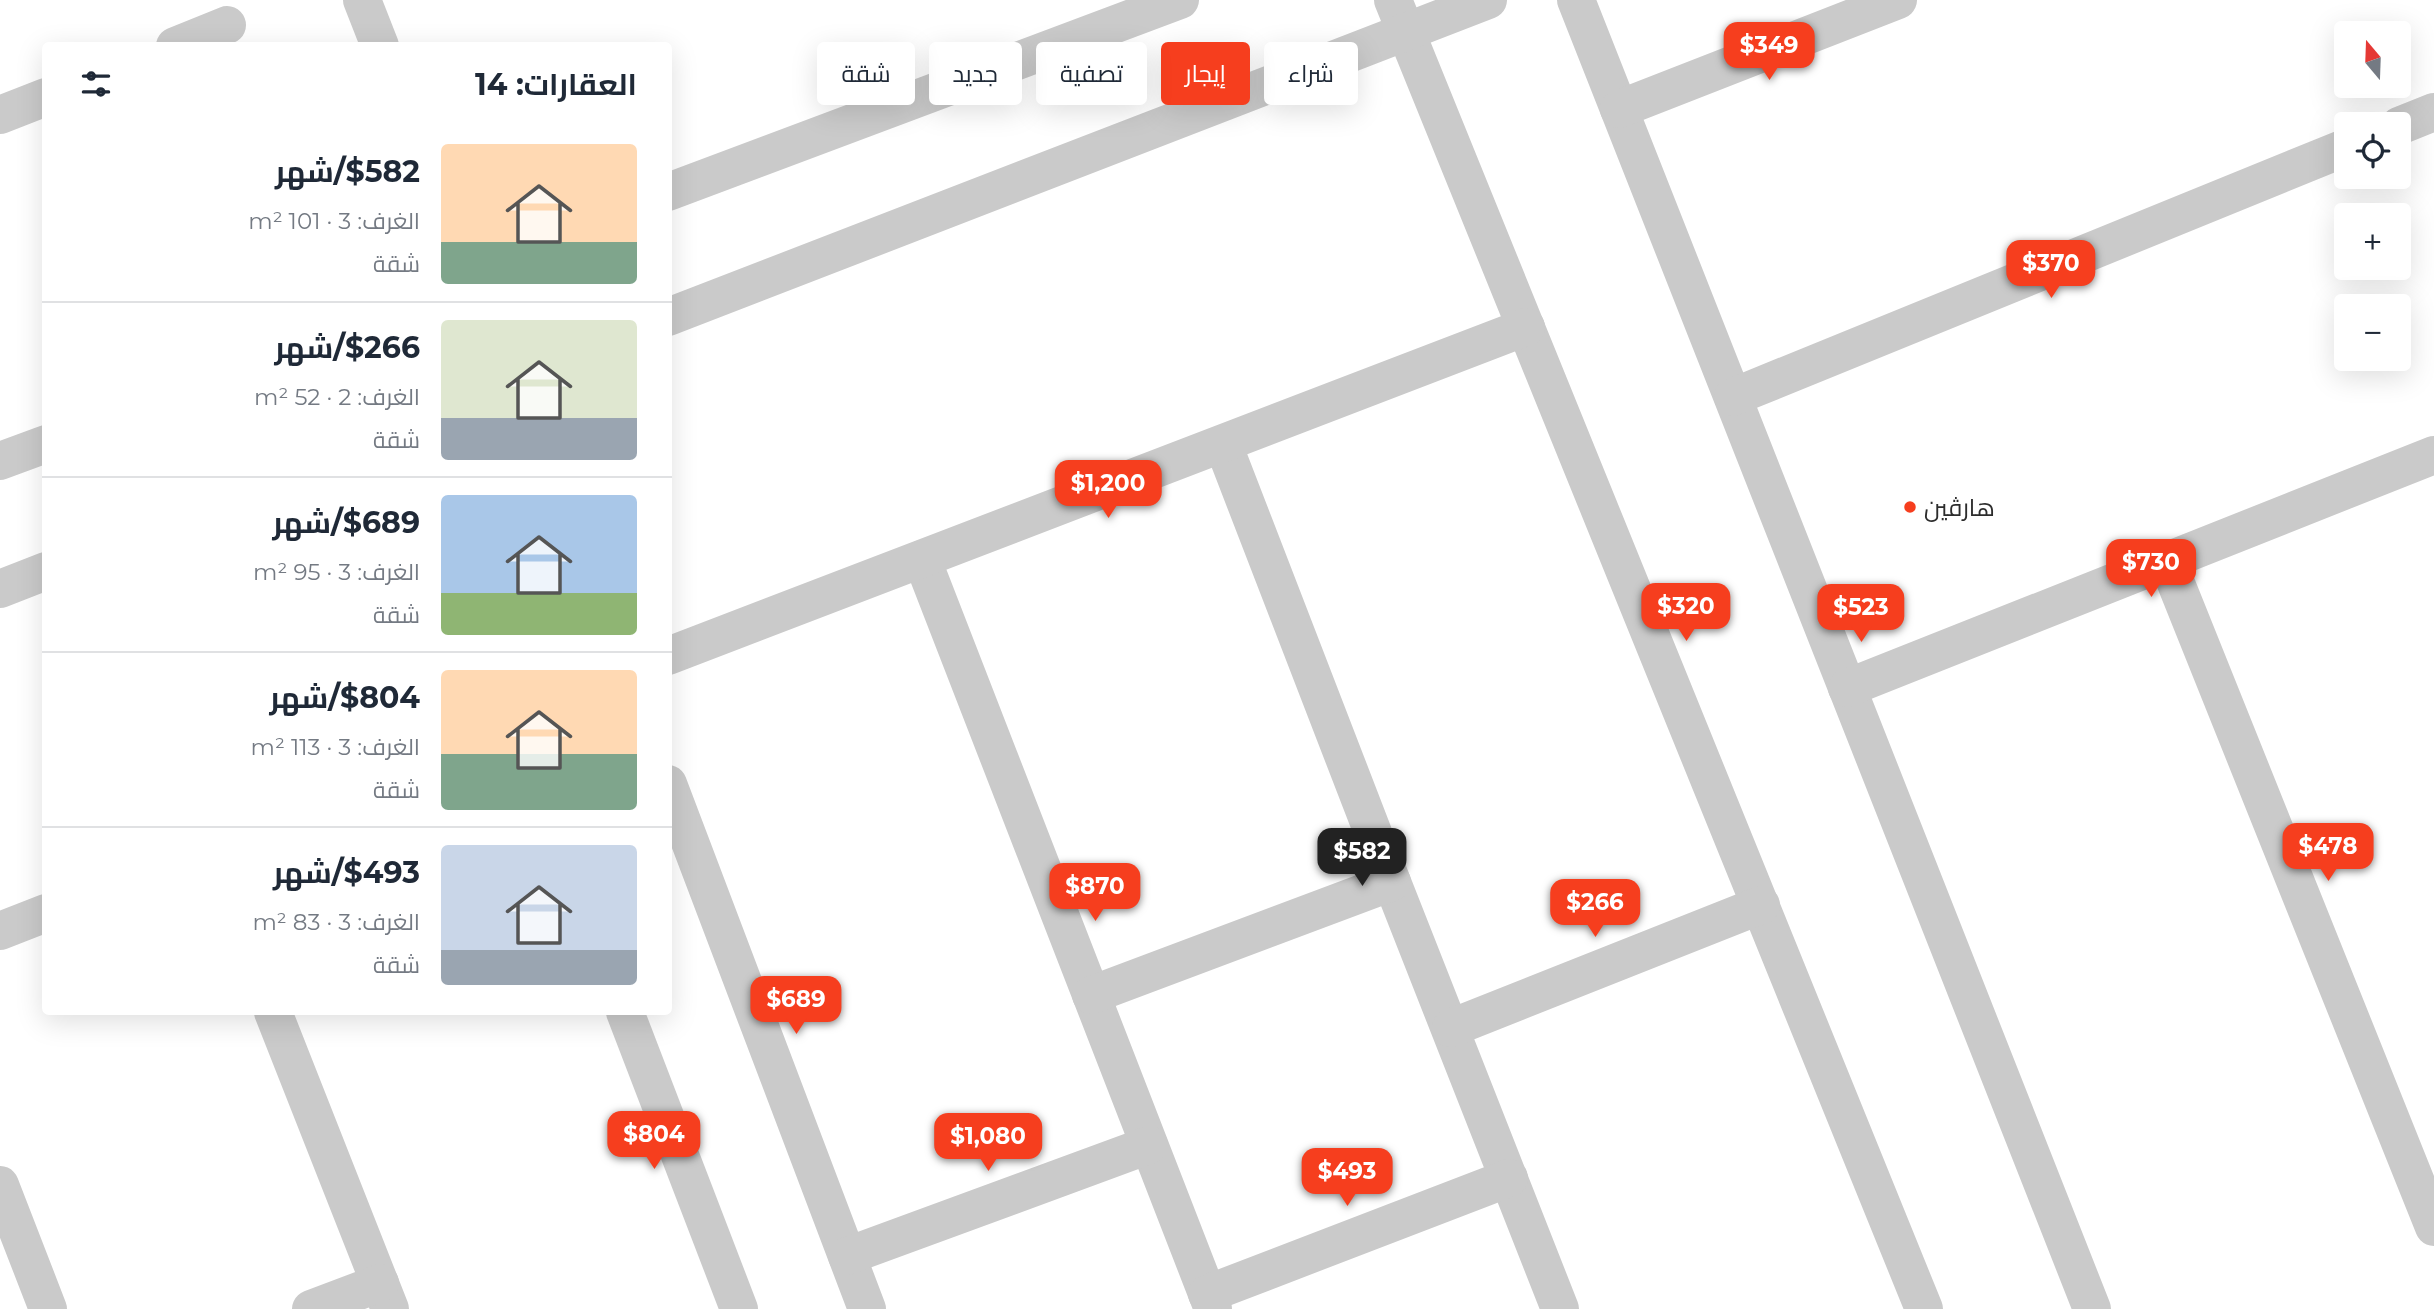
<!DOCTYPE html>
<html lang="ar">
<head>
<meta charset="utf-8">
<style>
	:root { --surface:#fff; --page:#f6f6f7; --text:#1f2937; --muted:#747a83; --line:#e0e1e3; --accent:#f63e1e }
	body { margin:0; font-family:Montserrat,Cairo,sans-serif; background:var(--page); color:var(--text); direction:rtl; height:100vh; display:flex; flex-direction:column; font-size:26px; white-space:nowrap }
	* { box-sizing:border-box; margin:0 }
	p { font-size:23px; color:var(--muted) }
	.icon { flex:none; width:38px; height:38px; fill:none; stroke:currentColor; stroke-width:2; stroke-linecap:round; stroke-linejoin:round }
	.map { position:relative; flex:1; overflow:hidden; direction:ltr }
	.drawer { position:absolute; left:42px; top:42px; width:630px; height:973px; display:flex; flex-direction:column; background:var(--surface); border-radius:7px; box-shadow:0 7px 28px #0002; direction:rtl }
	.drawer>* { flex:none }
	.banner { position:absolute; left:693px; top:42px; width:665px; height:63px; direction:rtl; display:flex; gap:14px }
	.needle { width:46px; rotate:341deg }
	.fabs { position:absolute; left:2334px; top:21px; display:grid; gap:14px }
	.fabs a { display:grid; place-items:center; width:77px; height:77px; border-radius:7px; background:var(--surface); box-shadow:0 7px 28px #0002; font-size:35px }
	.price { position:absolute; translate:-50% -60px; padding:0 16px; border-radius:14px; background:var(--accent); color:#fff; font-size:23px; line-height:46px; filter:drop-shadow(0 2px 4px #0008) }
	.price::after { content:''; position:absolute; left:50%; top:42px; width:21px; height:16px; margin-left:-10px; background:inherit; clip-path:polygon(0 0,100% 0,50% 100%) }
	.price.current { background:#222; color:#fff }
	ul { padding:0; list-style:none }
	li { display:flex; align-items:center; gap:21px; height:175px; padding:0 35px }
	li+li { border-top:2px solid var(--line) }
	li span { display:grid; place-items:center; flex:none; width:196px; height:140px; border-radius:7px; color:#555 }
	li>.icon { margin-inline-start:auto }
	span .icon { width:84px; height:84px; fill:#fffc; stroke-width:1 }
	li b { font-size:30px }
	h2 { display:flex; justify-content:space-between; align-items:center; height:84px; padding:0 35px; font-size:30px }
	.chip { padding:0 24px; border-radius:7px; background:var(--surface); box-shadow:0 7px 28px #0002; font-size:24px; line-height:63px }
	.chip.current { background:var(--accent); color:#fff }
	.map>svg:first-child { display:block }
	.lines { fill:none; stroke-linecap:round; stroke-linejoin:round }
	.minor { stroke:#cacaca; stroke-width:38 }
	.poi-dot { fill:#f63e1e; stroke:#fff; stroke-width:2.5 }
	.labels { text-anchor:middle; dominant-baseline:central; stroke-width:7; stroke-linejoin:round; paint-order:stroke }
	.poi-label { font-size:24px; fill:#2d2d2d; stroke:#fff; text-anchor:start }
</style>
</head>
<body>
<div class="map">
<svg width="2434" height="1309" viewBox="0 0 2434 1309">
	<rect width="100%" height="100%" fill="#fff"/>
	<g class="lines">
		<g class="minor">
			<polyline points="362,0 380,46"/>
			<polyline points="1393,0 1924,1309"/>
			<polyline points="1576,0 2092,1309"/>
			<polyline points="175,46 227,25"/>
			<polyline points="1619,109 1898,0"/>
			<polyline points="0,115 46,97"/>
			<polyline points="2399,126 2434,112"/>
			<polyline points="668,192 1180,0"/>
			<polyline points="668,317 1488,0"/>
			<polyline points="1733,397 2347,147"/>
			<polyline points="1223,444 1392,882 1560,1309"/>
			<polyline points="0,461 46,444"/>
			<polyline points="922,559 1213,1309"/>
			<polyline points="2167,561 2434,1227"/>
			<polyline points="0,589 46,571"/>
			<polyline points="668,656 1526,327"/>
			<polyline points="1847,688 2434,455"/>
			<polyline points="668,784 867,1309"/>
			<polyline points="0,931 46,913"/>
			<polyline points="1091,995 1392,882"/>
			<polyline points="273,1012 390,1309"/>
			<polyline points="625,1012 739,1309"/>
			<polyline points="1451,1028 1761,905"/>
			<polyline points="0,1185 48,1309"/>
			<polyline points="847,1256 1149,1145"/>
			<polyline points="1207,1294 1509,1178"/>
			<polyline points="311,1309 380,1283"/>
		</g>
	</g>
	<circle class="poi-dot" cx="1910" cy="507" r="7"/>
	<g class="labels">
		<g class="poi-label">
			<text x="1924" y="507">هارڤين</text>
		</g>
	</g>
</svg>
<div class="fabs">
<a><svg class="needle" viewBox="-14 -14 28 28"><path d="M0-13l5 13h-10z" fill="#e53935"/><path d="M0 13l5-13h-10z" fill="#747a83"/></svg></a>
<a><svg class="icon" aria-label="locate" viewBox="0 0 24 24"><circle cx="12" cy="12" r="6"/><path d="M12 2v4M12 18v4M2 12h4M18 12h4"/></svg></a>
<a>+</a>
<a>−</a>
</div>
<b class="price" style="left:1769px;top:82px">$349</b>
<b class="price" style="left:2051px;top:300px">$370</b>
<b class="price" style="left:1108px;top:520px">$1,200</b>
<b class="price" style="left:2151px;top:599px">$730</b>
<b class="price" style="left:1686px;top:643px">$320</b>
<b class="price" style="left:1861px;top:644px">$523</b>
<b class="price" style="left:2328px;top:883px">$478</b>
<b class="price current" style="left:1362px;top:888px">$582</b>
<b class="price" style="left:1095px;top:923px">$870</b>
<b class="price" style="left:1595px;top:939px">$266</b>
<b class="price" style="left:796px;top:1036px">$689</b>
<b class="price" style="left:654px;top:1171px">$804</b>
<b class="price" style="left:988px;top:1173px">$1,080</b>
<b class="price" style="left:1347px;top:1208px">$493</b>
<div class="banner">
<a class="chip">شراء</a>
<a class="chip current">إيجار</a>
<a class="chip">تصفية</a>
<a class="chip">جديد</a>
<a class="chip">شقة</a>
</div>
<section class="drawer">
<h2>العقارات: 14<svg class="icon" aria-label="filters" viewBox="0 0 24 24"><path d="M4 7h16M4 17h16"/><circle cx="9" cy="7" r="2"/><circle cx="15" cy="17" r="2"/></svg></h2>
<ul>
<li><span style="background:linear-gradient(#ffd9b3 70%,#7fa58c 0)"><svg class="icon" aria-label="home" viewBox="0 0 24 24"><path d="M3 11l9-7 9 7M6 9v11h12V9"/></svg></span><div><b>$582/شهر</b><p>الغرف: 3 · 101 m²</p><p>شقة</p></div></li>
<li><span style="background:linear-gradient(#dfe7d0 70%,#9aa5b1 0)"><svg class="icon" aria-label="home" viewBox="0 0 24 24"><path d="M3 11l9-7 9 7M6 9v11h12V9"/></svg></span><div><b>$266/شهر</b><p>الغرف: 2 · 52 m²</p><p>شقة</p></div></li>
<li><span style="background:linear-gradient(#a9c7e8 70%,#8fb573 0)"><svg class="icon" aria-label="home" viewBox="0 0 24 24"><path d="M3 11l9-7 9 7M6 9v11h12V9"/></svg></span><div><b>$689/شهر</b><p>الغرف: 3 · 95 m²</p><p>شقة</p></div></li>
<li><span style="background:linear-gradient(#ffd9b3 60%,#7fa58c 0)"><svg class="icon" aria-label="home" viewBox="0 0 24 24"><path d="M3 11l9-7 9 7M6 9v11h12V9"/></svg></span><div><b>$804/شهر</b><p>الغرف: 3 · 113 m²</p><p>شقة</p></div></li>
<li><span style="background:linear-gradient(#c9d6e8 75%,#9aa5b1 0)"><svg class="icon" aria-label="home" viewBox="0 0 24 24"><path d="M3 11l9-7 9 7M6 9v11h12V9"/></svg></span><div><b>$493/شهر</b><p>الغرف: 3 · 83 m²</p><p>شقة</p></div></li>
</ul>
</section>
</div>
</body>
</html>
